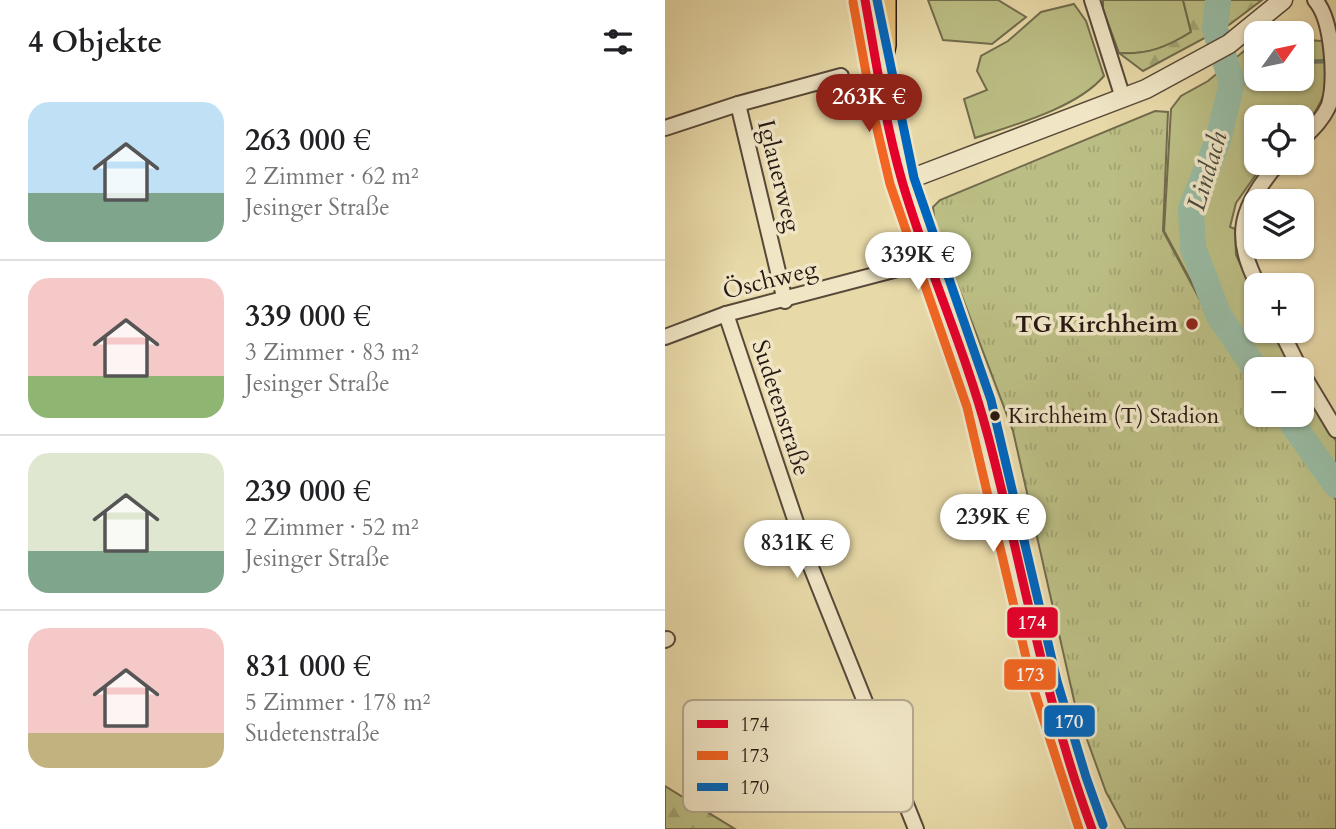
<!DOCTYPE html>
<html lang="de">
<head>
<meta charset="utf-8">
<style>
	:root { --surface:#fff; --page:#f2f2f2; --text:#202124; --muted:#757577; --line:#e0e0e0; --accent:#8f2418 }
	body { margin:0; font-family:Cardo,serif; background:var(--page); color:var(--text); height:100vh; display:flex; flex-direction:column; font-size:26px; white-space:nowrap }
	* { box-sizing:border-box; margin:0 }
	p { font-size:23px; color:var(--muted) }
	.icon { flex:none; width:38px; height:38px; fill:none; stroke:currentColor; stroke-width:2; stroke-linecap:round; stroke-linejoin:round }
	.map { position:relative; flex:1; overflow:hidden }
	.sheet { display:flex; flex-direction:column; background:var(--surface); width:665px }
	.sheet>* { flex:none }
	.needle { width:46px; rotate:57deg }
	.controls { position:absolute; left:579px; top:21px; display:grid; gap:14px }
	.controls a { display:grid; place-items:center; width:70px; height:70px; border-radius:14px; background:var(--surface); box-shadow:0 2px 5px #0004; font-size:35px }
	.price { position:absolute; translate:-50% -60px; padding:0 16px; border-radius:24px; background:#fff; color:#222; font-size:23px; line-height:46px; filter:drop-shadow(0 2px 4px #0008) }
	.price::after { content:''; position:absolute; left:50%; top:42px; width:21px; height:16px; margin-left:-10px; background:inherit; clip-path:polygon(0 0,100% 0,50% 100%) }
	.price.selected { background:var(--accent); color:#fff }
	ul { padding:0; list-style:none }
	li { display:flex; align-items:center; gap:21px; height:175px; padding:0 28px }
	li+li { border-top:2px solid var(--line) }
	li span { display:grid; place-items:center; flex:none; width:196px; height:140px; border-radius:21px; color:#555 }
	li>.icon { margin-inline-start:auto }
	span .icon { width:84px; height:84px; fill:#fffc; stroke-width:1 }
	li b { font-size:30px }
	h2 { display:flex; justify-content:space-between; align-items:center; height:84px; padding:0 28px; font-size:30px }
	main { display:flex; flex:1; min-height:0 }
	.map>svg:first-child { display:block }
	.grass { fill:#bbbe84; stroke:#716b4c; stroke-width:2 }
	.forest { fill:url(#forest-firs); stroke:#716b4c; stroke-width:2 }
	.park { fill:url(#park-tufts); stroke:#716b4c; stroke-width:2 }
	.lines { fill:none; stroke-linecap:round; stroke-linejoin:round }
	.stream { stroke:#6b7a69; stroke-width:4.5 }
	.river { stroke:#98bba3; stroke-width:26 }
	.minor-casing { stroke:#574838; stroke-width:18 }
	.tertiary-casing { stroke:#574838; stroke-width:21 }
	.secondary-casing { stroke:#271813; stroke-width:24 }
	.primary-casing { stroke:#271813; stroke-width:26 }
	.minor { stroke:#f0e6c6; stroke-width:14 }
	.tertiary { stroke:#f0e6c6; stroke-width:18 }
	.secondary { stroke:#f0e6c6; stroke-width:21 }
	.primary { stroke:#e4bc74; stroke-width:23 }
	.bus-1-casing { stroke:#f0e6c6; stroke-width:14 }
	.bus-2-casing { stroke:#f0e6c6; stroke-width:14 }
	.bus-3-casing { stroke:#f0e6c6; stroke-width:14 }
	.bus-1 { stroke:#e4002b; stroke-width:9 }
	.bus-2 { stroke:#f26522; stroke-width:9 }
	.bus-3 { stroke:#0065bd; stroke-width:9 }
	.poi-dot { fill:#8f2418; stroke:#f0e6c6; stroke-width:2.5 }
	.bus-dot { fill:#271813; stroke:#f0e6c6; stroke-width:2.5 }
	.labels { text-anchor:middle; dominant-baseline:central; stroke-width:7; stroke-linejoin:round; paint-order:stroke }
	.bus-label { font-size:22px; fill:#271813; stroke:#f0e6c6; text-anchor:start }
	.street-label { font-size:24px; fill:#271813; stroke:#f0e6c6 }
	.poi-label { font-size:24px; font-weight:bold; fill:#271813; stroke:#f0e6c6; text-anchor:end }
	.water-label { font-size:26px; font-style:italic; fill:#49493e; stroke:#f0e6c6 }
	.key { fill:#f0e6c6; stroke:#b4a890; stroke-width:2 }
	.key-label { font-size:19px; fill:#271813 }
	.line-badge { stroke:#f0e6c6; stroke-width:2.5 }
	.badge-label { font-size:19px; text-anchor:middle; font-weight:bold; fill:#fff }
</style>
</head>
<body>
<main>
<section class="sheet">
<h2>4 Objekte<svg class="icon" aria-label="filters" viewBox="0 0 24 24"><path d="M4 7h16M4 17h16"/><circle cx="9" cy="7" r="2"/><circle cx="15" cy="17" r="2"/></svg></h2>
<ul>
<li><span style="background:linear-gradient(#bfe0f5 65%,#7fa58c 0)"><svg class="icon" aria-label="home" viewBox="0 0 24 24"><path d="M3 11l9-7 9 7M6 9v11h12V9"/></svg></span><div><b>263 000 €</b><p>2 Zimmer · 62 m²</p><p>Jesinger Straße</p></div></li>
<li><span style="background:linear-gradient(#f6c9c9 70%,#8fb573 0)"><svg class="icon" aria-label="home" viewBox="0 0 24 24"><path d="M3 11l9-7 9 7M6 9v11h12V9"/></svg></span><div><b>339 000 €</b><p>3 Zimmer · 83 m²</p><p>Jesinger Straße</p></div></li>
<li><span style="background:linear-gradient(#dfe7d0 70%,#7fa58c 0)"><svg class="icon" aria-label="home" viewBox="0 0 24 24"><path d="M3 11l9-7 9 7M6 9v11h12V9"/></svg></span><div><b>239 000 €</b><p>2 Zimmer · 52 m²</p><p>Jesinger Straße</p></div></li>
<li><span style="background:linear-gradient(#f6c9c9 75%,#c2b280 0)"><svg class="icon" aria-label="home" viewBox="0 0 24 24"><path d="M3 11l9-7 9 7M6 9v11h12V9"/></svg></span><div><b>831 000 €</b><p>5 Zimmer · 178 m²</p><p>Sudetenstraße</p></div></li>
</ul>
</section>
<div class="map">
<svg width="671" height="829" viewBox="0 0 671 829">
	<defs>
		<pattern id="forest-firs" width="22" height="20" patternUnits="userSpaceOnUse" patternTransform="scale(1.75)"><rect width="22" height="20" fill="#bbbe84"/><path d="M5 1l3.5 6h-7zM16 11l3.5 6h-7z" fill="#a1a371"/></pattern>
		<pattern id="park-tufts" width="24" height="20" patternUnits="userSpaceOnUse" patternTransform="scale(1.75)"><rect width="24" height="20" fill="#bbbe84"/><path d="M3 7l-1-3M5 7V3M7 7l1-3M15 17l-1-3M17 17v-4M19 17l1-3" fill="none" stroke="#a1a371"/></pattern>
	</defs>
	<rect width="100%" height="100%" fill="#e8d9a8"/>
	<filter id="stains"><feTurbulence type="fractalNoise" baseFrequency=".00286" numOctaves="4"/><feColorMatrix values="0 0 0 0 .2 0 0 0 0 .09 0 0 0 0 .02 0 0 0 .5 -.17"/></filter>
	<radialGradient id="worn" r=".72"><stop offset=".6" stop-color="#630" stop-opacity="0"/><stop offset="1" stop-color="#630" stop-opacity=".3"/></radialGradient>
	<g class="grass">
		<polygon points="263,0 333,0 361,17 327,44 278,40"/>
		<path d="M438,0H518L526,32C502,47 483,55 454,53L438,9Z"/>
		<path d="M409,4L421,21L439,76C412,108 349,125 310,138L299,99L322,90L312,71L316,56L343,41L376,12Z"/>
		<path d="M671,37C664,76 664,99 637,129V117H592V163H599L571,203L565,227L570,229L571,255L591,298L592,331H608L629,369H592L591,384L549,324L499,231L506,109L516,96L543,81L591,41L592,79H637V39L655,41Z"/>
		<polygon points="637,385 671,441 671,496 613,415 637,415"/>
	</g>
	<g class="forest">
		<path d="M518,0H597L564,25L478,71L454,53C482,55 502,47 526,32Z"/>
		<polygon points="0,786 70,829 0,829"/>
	</g>
	<polygon class="park" points="490,111 503,112 498,231 549,326 591,387 592,415 611,415 671,500 671,829 461,829 441,792 411,709 348,431 270,225 268,207 275,200"/>
	<g class="lines">
		<g class="stream">
			<polyline points="637,62 663,61"/>
			<polyline points="567,83 592,74"/>
		</g>
		<g class="river">
			<polyline points="553,0 550,29 567,83 553,140 526,209 528,248 554,316 592,371"/>
			<polyline points="621,415 671,485"/>
		</g>
		<defs>
			<g id="minor">
				<polyline points="427,0 458,98"/>
				<polyline points="73,104 120,301"/>
				<polyline points="0,128 73,104 176,76"/>
				<path d="M637,139C648,129 658,119 664,105C671,80 668,20 650,0"/>
				<path d="M593,285C566,234 577,206 613,163"/>
				<polyline points="61,314 146,567 251,829"/>
				<polyline points="616,331 635,369"/>
				<polyline points="0,337 61,314 263,261"/>
				<polyline points="637,373 671,430"/>
				<polyline points="0,640 2,639"/>
			</g>
			<polyline id="tertiary" points="237,182 481,89 564,44 618,0"/>
			<path id="secondary" d="M200,0C211,60 220,122 237,181C262,267 300,349 323,436C357,568 375,703 427,829"/>
			<polyline id="primary" points="213,75 219,45 219,0"/>
		</defs>
		<use href="#minor" class="minor-casing"/>
		<use href="#tertiary" class="tertiary-casing"/>
		<use href="#secondary" class="secondary-casing"/>
		<use href="#primary" class="primary-casing"/>
		<use href="#minor" class="minor"/>
		<use href="#tertiary" class="tertiary"/>
		<use href="#secondary" class="secondary"/>
		<use href="#primary" class="primary"/>
		<defs>
			<path id="bus-1" d="M200,0C211,61 220,122 237,181C262,267 300,349 323,436C358,568 379,701 427,829"/>
			<polyline id="bus-2" points="188,2 209,116 225,184 302,407 368,687 414,829"/>
			<polyline id="bus-3" points="212,0 249,178 326,400 392,681 421,777 438,825"/>
		</defs>
		<use href="#bus-1" class="bus-1-casing"/>
		<use href="#bus-2" class="bus-2-casing"/>
		<use href="#bus-3" class="bus-3-casing"/>
		<use href="#bus-1" class="bus-1"/>
		<use href="#bus-2" class="bus-2"/>
		<use href="#bus-3" class="bus-3"/>
	</g>
	<circle class="poi-dot" cx="527" cy="324" r="7"/>
	<circle class="bus-dot" cx="330" cy="416" r="6"/>
	<g class="labels">
		<g class="bus-label">
			<text x="343" y="416">Kirchheim (T) Stadion</text>
		</g>
		<g class="street-label">
			<text transform="translate(114 176) rotate(76)">Iglauerweg</text>
			<text transform="translate(105 280) rotate(-14)">Öschweg</text>
			<text transform="translate(116 408) rotate(72)">Sudetenstraße</text>
		</g>
		<g class="poi-label">
			<text x="513" y="324">TG Kirchheim</text>
		</g>
		<g class="water-label">
			<text transform="translate(542 171) rotate(-73)">Lindach</text>
		</g>
	</g>
	<rect x="18" y="700" width="230" height="112" rx="10" class="key"/>
	<rect x="32" y="720" width="31" height="8" fill="#e4002b"/>
	<rect x="32" y="751" width="31" height="9" fill="#f26522"/>
	<rect x="32" y="783" width="31" height="8" fill="#0065bd"/>
	<g class="key-label">
		<text x="75" y="731">174</text>
		<text x="75" y="762">173</text>
		<text x="75" y="794">170</text>
	</g>
	<g class="line-badge">
		<rect x="341" y="606" width="53" height="33" rx="7" fill="#e4002b"/>
		<rect x="338" y="658" width="54" height="33" rx="7" fill="#f26522"/>
		<rect x="378" y="704" width="53" height="34" rx="7" fill="#0065bd"/>
	</g>
	<g class="badge-label">
		<text x="367" y="629">174</text>
		<text x="365" y="681">173</text>
		<text x="404" y="728">170</text>
	</g>
	<rect width="100%" height="100%" filter="url(#stains)"/>
	<rect width="100%" height="100%" fill="url(#worn)"/>
</svg>
<div class="controls">
<a><svg class="needle" viewBox="-14 -14 28 28"><path d="M0-13l5 13h-10z" fill="#e53935"/><path d="M0 13l5-13h-10z" fill="#757577"/></svg></a>
<a><svg class="icon" aria-label="locate" viewBox="0 0 24 24"><circle cx="12" cy="12" r="6"/><path d="M12 2v4M12 18v4M2 12h4M18 12h4"/></svg></a>
<a><svg class="icon" aria-label="layers" viewBox="0 0 24 24"><path d="M12 4l9 5-9 5-9-5zM3 14l9 5 9-5"/></svg></a>
<a>+</a>
<a>−</a>
</div>
<b class="price selected" style="left:204px;top:134px">263K €</b>
<b class="price" style="left:253px;top:292px">339K €</b>
<b class="price" style="left:328px;top:554px">239K €</b>
<b class="price" style="left:132px;top:580px">831K €</b>
</div>
</main>
</body>
</html>
